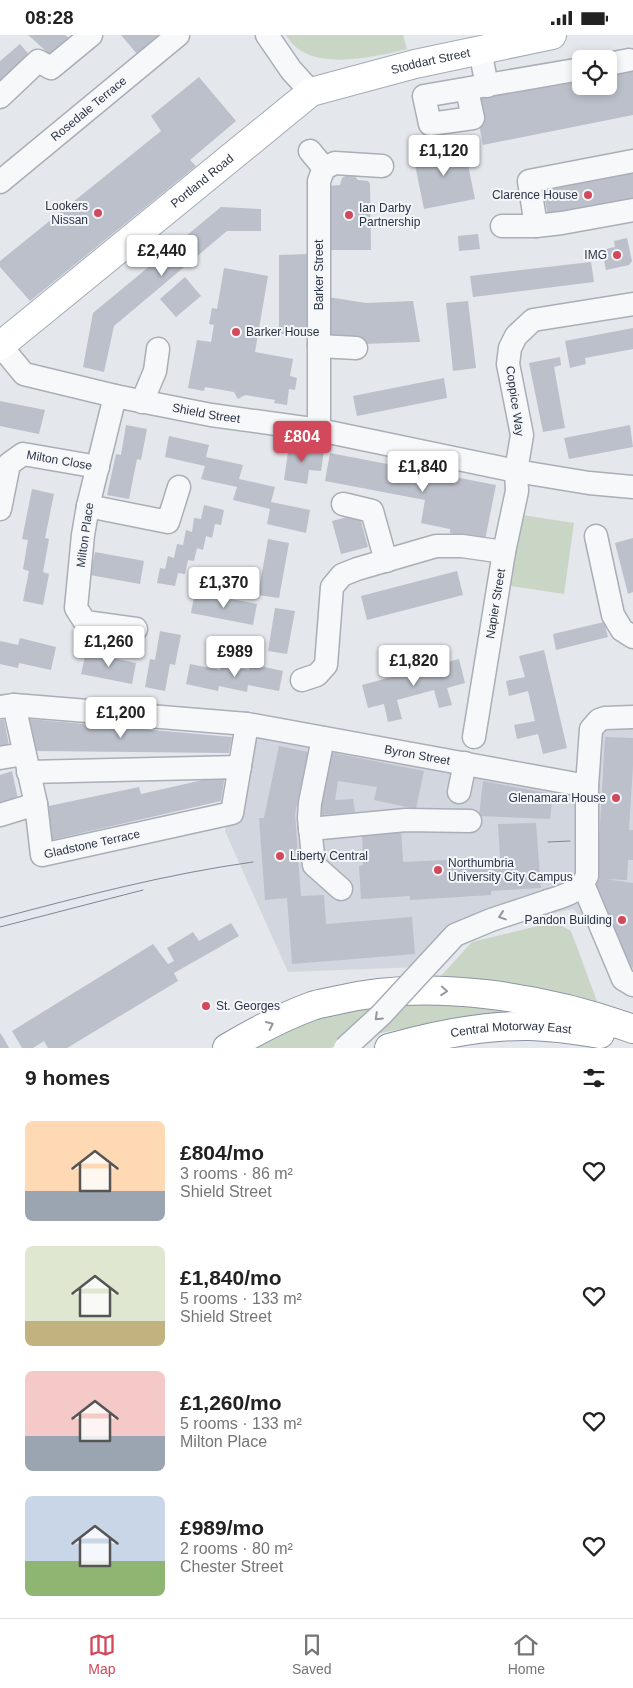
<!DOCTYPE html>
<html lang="en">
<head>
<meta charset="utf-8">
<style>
	:root { --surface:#fff; --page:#f6f6f6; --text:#222; --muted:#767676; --line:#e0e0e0; --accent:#d1495b }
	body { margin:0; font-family:Arial,sans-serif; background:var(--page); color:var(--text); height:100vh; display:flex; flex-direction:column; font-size:19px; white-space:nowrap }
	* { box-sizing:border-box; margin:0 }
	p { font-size:16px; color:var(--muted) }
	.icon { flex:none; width:28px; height:28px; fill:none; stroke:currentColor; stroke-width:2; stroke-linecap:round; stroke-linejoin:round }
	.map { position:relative; height:1013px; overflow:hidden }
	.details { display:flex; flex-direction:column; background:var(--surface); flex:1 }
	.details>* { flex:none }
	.controls { position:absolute; left:572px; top:15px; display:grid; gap:10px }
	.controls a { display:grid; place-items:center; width:45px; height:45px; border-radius:8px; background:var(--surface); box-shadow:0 2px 8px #0003; font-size:25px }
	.price { position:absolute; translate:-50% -42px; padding:0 11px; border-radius:5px; background:#fff; color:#222; font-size:16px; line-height:32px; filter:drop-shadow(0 1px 2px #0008) }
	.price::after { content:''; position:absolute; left:50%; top:30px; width:15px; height:11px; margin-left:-8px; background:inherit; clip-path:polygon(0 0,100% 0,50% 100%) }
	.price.current { background:var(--accent); color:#fff }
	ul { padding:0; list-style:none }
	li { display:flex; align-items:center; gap:15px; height:125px; padding:0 25px }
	li span { display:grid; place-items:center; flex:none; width:140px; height:100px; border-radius:8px; color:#555 }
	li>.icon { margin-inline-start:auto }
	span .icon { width:60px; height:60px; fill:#fffc; stroke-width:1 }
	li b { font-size:21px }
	h2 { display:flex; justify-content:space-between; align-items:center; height:60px; padding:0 25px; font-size:21px }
	.status { display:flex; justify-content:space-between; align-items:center; height:35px; padding:0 25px; background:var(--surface); direction:ltr }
	.status svg { height:14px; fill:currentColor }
	.dock { display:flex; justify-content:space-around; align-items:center; height:70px; border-top:1px solid var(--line); background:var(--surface); font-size:14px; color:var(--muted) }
	.dock a { display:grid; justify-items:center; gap:2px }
	.dock .current { color:var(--accent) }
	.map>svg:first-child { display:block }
	.built { fill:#d2d6de }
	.green { fill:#c9d6c5 }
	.building { fill:#bbc0ca }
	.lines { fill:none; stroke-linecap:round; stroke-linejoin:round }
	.minor-casing { stroke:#a9aeb7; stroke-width:25 }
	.major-casing { stroke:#a3abb8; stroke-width:30 }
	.highway-casing { stroke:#8b94a3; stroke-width:30 }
	.minor { stroke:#f7f8fa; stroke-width:22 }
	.major { stroke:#fff; stroke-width:28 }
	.highway { stroke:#fff; stroke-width:28 }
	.tram { stroke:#7d8696; stroke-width:1 }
	.minor-bridge-casing { stroke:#a9aeb7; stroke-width:25; stroke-linecap:butt }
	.minor-bridge { stroke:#f7f8fa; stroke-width:22 }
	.oneway { stroke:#9196a0 }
	.oneway2 { stroke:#959aa2 }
	.poi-dot { fill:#d1495b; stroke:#f4f6f9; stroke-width:2 }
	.labels { text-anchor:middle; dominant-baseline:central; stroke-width:4; stroke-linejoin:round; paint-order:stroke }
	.street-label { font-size:12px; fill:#2b3445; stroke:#f4f6f9 }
	.poi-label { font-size:12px; fill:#2b3445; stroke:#f4f6f9; text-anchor:end }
</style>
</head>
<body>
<div class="status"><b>08:28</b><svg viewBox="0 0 49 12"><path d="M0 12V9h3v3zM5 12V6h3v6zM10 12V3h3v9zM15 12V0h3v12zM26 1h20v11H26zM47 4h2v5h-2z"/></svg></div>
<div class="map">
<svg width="633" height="1013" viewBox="0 0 633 1013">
	<rect width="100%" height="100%" fill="#e4e7ec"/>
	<polygon class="built" points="247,689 587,751 599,704 606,692 633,694 633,934 573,874 500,890 419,932 288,937 225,796"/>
	<g class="green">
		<path d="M286,0H403L407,14C374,22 307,39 286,0Z"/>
		<polygon points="522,480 574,488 564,559 511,551"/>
		<polygon points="554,887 571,896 598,969 504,947 440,942 472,907"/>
		<polygon points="416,961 515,976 422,990 370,1000 344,1006 331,1013 253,1013 280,996 326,979"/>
	</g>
	<g class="building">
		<polygon points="28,0 65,0 77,8 56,25"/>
		<polygon points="121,0 159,0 137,19"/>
		<polygon points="20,9 31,22 0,50 0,26"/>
		<polygon points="633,32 633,80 483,110 474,64 581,42 581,51 609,51 609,37"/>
		<polygon points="199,42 236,86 190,125 196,131 30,266 0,232 0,226 161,96 151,81"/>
		<polygon points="464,111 475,164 424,174 413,120"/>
		<polygon points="633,137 633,165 548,181 543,154"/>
		<polygon points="349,139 354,140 358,145 368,146 370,149 371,215 327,215 328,151 340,150 342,143"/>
		<polygon points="221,172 261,174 261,196 227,196 114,291 104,337 83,332 93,278"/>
		<polygon points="478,199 480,214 459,216 458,201"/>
		<polygon points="627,203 632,226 629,230 606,235 602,215 615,212 614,206"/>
		<polygon points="310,219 310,299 279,299 279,220"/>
		<polygon points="591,227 594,247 473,262 470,241"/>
		<polygon points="224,233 268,241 255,317 293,324 290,341 297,343 295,355 289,354 287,370 274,368 275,365 245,360 238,364 234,357 205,352 204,356 188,353 197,305 211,307 214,290 209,289 212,273 217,274"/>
		<polygon points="185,242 201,261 176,282 160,264"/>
		<polygon points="328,262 366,268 413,266 420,307 361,309 328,299"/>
		<polygon points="468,266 476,333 453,336 446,268"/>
		<polygon points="633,293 633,314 585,323 586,329 570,333 565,306"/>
		<polygon points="560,322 561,330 554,332 565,393 543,397 529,328"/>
		<polygon points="444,343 447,363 357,381 353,361"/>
		<polygon points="0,366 45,375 39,399 0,391"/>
		<polygon points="126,390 147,394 141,425 137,424 129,464 107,460 116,419 121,420"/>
		<polygon points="630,390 633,412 569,424 564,403"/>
		<polygon points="169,401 209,410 206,422 243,430 239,444 275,452 271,467 310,475 306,498 267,489 270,474 233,465 237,452 201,444 205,431 165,422"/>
		<polygon points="289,410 324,416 321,436 309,435 307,449 284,445"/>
		<polygon points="330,418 496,450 485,505 450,498 450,494 421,488 425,465 325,446"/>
		<polygon points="32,454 54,459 45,503 49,504 43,537 49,539 43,570 23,566 29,536 23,534 28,505 22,504"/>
		<polygon points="204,470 224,475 221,490 215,489 212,503 206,501 203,515 197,513 194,526 188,525 185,539 178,538 175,551 157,548 160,533 165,534 168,521 174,523 177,509 183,510 186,495 192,497 194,483 201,484"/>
		<polygon points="359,479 368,512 341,519 332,486"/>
		<polygon points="633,503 633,557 628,559 615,508"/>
		<polygon points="268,504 289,508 279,563 258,560"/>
		<polygon points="95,517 144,526 140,549 90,540"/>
		<polygon points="457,536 463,560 367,585 361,561"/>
		<polygon points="195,557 257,569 253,590 191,578"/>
		<polygon points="275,573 295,576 287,619 268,616"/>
		<polygon points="604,587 608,602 556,615 553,599"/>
		<polygon points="160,596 181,600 175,630 170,629 165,656 145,652 150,624 155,625"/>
		<polygon points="20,603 56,612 51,635 19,628 18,633 0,629 0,606 18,610"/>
		<polygon points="544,615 567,713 543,719 538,699 517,704 514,690 535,686 528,656 509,661 506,646 525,642 519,621"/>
		<polygon points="86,617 136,628 132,649 81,639"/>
		<polygon points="459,624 465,648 447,653 452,670 439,673 434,655 397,665 402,684 388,687 384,669 368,673 362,650"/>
		<polygon points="190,629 220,635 222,630 249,635 250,629 283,636 279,656 248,650 247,657 219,651 218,656 186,649"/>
		<polygon points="4,684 11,721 0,722 0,685"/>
		<polygon points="29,684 232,702 229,718 36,716"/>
		<polygon points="605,702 633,703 633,731 629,795 633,795 633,825 628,825 627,845 606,844 633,848 633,933 628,927 596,848 600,844 597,843"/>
		<polygon points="279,711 308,717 295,779 301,861 324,860 326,889 412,882 415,919 292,929 287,863 265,865 259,783 264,783"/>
		<polygon points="329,717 424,736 416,774 374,765 377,752 338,746 335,765 353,764 355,777 321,780 317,776"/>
		<polygon points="12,736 18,764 0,769 0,740"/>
		<polygon points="225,740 221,766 47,806 44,772 139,752 141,759"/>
		<polygon points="483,746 553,759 550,784 479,781"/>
		<polygon points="536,788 541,853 491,856 491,860 410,865 410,861 361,864 359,831 363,830 362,795 401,793 403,827 447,825 447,832 452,831 452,825 500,823 498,789"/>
		<polygon points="231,888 239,901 174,938 178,946 67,1013 48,1013 44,1006 33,1013 22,1013 12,996 153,909 168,929 174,926 167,913 193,897 199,906"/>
		<polygon points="0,998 3,1002 9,1013 0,1013"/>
	</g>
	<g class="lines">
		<defs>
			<g id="minor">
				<polyline points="267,0 291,35 311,57"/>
				<polyline points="480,15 487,51"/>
				<polyline points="609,29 629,25"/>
				<polyline points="467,55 473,83 430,89 424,61 581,34"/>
				<polyline points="0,62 38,26 51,33 91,0"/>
				<polyline points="310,116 324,133"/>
				<path id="s1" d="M0,147L178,0"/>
				<polyline points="502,191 536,191 562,188 633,175"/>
				<polyline points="536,191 529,146 633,126"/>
				<path id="s2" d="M0,310L24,339L115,361L211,380L319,395L516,436L589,448L633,452"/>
				<polyline points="319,311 356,313"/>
				<polyline points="115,361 88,471 83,500 76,573 85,587 136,594"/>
				<polyline points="142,367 155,336 158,314"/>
				<polyline points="319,395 319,146 324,133 335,128 382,131"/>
				<polyline points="343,469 372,476 386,526"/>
				<polyline points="88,471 168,487 179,452"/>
				<path id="s3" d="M0,474L9,429L23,419L98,432"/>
				<polyline points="596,501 613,580 622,595 633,602"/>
				<polyline points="302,645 317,640 326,630 332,552 342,540 357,534 436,511 462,511 504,517"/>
				<path id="s4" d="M14,670L36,769L42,820L232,778L247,689"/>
				<path id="s5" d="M0,672L14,670L247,689L587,751"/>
				<path id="s6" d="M474,702L504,517L517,456L516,436L522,400L508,329L510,313L516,301L533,285L633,269"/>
				<polyline points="323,703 310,768 309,783 314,830 341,854"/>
				<polyline points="0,723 24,719"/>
				<polyline points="28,737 240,732"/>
				<polyline points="459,757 465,728"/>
				<polyline points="0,780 36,769"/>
				<polyline points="310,794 406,785 470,786"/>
				<polyline points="583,849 623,944 633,950"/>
				<path d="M548,866C564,861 580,857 587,841V751L591,694L599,685L605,683L633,682"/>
			</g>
			<g id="major">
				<path id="s7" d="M0,311L311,57L415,29L552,0"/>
			</g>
			<g id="highway">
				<path d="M227,1013C254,997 282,982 312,971C320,968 330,967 338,965C429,943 546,962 633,994"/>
				<path id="s8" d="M389,1013C435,1000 483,990 531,991C554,992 577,995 600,999"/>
			</g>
		</defs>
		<use href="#minor" class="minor-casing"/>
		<use href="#major" class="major-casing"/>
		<use href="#highway" class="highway-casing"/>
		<use href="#minor" class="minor"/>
		<use href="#major" class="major"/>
		<use href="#highway" class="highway"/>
		<g class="tram">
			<polyline points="548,807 570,806"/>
			<path d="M0,883C83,861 167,839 253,827"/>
			<polyline points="0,892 143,855"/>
		</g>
		<defs>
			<polyline id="minor-bridge" points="345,1013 381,980 455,900 491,885 548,866"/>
		</defs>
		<use href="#minor-bridge" class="minor-bridge-casing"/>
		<use href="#minor-bridge" class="minor-bridge"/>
	</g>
	<defs><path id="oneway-chevron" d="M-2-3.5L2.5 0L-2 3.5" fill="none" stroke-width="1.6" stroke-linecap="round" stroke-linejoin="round" transform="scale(1.25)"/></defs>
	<g class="oneway">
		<use href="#oneway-chevron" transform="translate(502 881) rotate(162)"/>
		<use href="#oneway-chevron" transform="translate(378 982) rotate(136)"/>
	</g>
	<g class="oneway2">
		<use href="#oneway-chevron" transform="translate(444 956) rotate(4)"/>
		<use href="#oneway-chevron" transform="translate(270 990) rotate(-25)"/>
	</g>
	<g class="poi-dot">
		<circle cx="588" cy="160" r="5"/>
		<circle cx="98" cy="178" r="5"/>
		<circle cx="349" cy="180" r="5"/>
		<circle cx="617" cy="220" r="5"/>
		<circle cx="236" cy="297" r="5"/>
		<circle cx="616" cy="763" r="5"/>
		<circle cx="280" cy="821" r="5"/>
		<circle cx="438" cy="835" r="5"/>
		<circle cx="622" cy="885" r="5"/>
		<circle cx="206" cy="971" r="5"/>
	</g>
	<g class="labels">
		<g class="street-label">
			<text stroke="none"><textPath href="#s7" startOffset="525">Stoddart Street</textPath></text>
			<text stroke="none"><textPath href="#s1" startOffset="115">Rosedale Terrace</textPath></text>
			<text stroke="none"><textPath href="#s7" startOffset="261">Portland Road</textPath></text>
			<text transform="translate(319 240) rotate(-90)">Barker Street</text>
			<text transform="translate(515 366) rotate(82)">Coppice Way</text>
			<text stroke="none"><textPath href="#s2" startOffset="224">Shield Street</textPath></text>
			<text stroke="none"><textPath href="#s3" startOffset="100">Milton Close</textPath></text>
			<text transform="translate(85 500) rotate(-82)">Milton Place</text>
			<text stroke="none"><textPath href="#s6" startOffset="135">Napier Street</textPath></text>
			<text stroke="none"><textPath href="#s5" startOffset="421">Byron Street</textPath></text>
			<text stroke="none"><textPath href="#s4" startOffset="204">Gladstone Terrace</textPath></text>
			<text stroke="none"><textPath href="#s8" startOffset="124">Central Motorway East</textPath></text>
		</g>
		<g class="poi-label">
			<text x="578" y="160">Clarence House</text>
			<text x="88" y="171">Lookers<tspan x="88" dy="14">Nissan</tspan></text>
			<text x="359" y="173" text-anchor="start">Ian Darby<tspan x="359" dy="14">Partnership</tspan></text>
			<text x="607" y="220">IMG</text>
			<text x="246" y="297" text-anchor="start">Barker House</text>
			<text x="606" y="763">Glenamara House</text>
			<text x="290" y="821" text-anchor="start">Liberty Central</text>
			<text x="448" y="828" text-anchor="start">Northumbria<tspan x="448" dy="14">University City Campus</tspan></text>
			<text x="612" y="885">Pandon Building</text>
			<text x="216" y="971" text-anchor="start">St. Georges</text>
		</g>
	</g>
</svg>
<div class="controls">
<a><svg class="icon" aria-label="locate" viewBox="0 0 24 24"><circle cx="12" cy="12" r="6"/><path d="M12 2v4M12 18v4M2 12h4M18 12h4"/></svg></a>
</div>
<b class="price" style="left:444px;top:142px">£1,120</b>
<b class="price" style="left:162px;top:242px">£2,440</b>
<b class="price current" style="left:302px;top:428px">£804</b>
<b class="price" style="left:423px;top:458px">£1,840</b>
<b class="price" style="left:224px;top:574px">£1,370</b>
<b class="price" style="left:109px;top:633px">£1,260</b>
<b class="price" style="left:235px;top:643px">£989</b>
<b class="price" style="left:414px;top:652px">£1,820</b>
<b class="price" style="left:121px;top:704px">£1,200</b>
</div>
<section class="details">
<h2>9 homes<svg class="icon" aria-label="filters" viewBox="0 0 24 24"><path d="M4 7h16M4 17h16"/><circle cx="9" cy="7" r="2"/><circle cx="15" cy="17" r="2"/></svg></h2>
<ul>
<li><span style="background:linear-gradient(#ffd9b3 70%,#9aa5b1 0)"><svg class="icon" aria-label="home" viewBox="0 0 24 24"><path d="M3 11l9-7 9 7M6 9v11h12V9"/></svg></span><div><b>£804/mo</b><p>3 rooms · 86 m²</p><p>Shield Street</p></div><svg class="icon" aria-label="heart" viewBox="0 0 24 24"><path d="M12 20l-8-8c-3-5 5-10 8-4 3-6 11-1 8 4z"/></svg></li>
<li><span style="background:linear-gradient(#dfe7d0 75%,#c2b280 0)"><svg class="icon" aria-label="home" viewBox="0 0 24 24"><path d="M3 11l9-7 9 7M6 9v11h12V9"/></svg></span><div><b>£1,840/mo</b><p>5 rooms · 133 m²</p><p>Shield Street</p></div><svg class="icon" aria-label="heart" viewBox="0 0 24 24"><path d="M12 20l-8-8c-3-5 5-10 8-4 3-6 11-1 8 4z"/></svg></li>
<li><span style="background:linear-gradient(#f6c9c9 65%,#9aa5b1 0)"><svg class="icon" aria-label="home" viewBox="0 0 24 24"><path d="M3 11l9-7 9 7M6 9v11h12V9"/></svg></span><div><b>£1,260/mo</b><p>5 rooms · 133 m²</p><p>Milton Place</p></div><svg class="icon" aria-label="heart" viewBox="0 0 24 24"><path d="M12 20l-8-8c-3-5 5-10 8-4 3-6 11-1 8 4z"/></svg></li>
<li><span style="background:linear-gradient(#c9d6e8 65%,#8fb573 0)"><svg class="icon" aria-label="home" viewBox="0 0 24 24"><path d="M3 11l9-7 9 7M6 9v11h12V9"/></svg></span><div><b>£989/mo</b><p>2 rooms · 80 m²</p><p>Chester Street</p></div><svg class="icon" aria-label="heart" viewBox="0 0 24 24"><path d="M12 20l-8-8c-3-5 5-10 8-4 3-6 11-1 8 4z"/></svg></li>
</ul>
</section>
<nav class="dock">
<a class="current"><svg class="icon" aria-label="map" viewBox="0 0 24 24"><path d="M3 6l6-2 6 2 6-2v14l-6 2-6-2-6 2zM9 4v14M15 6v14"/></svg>Map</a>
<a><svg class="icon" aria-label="saved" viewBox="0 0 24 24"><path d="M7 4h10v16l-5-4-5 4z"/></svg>Saved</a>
<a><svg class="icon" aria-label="home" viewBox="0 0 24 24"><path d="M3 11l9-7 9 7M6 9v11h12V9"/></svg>Home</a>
</nav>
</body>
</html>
